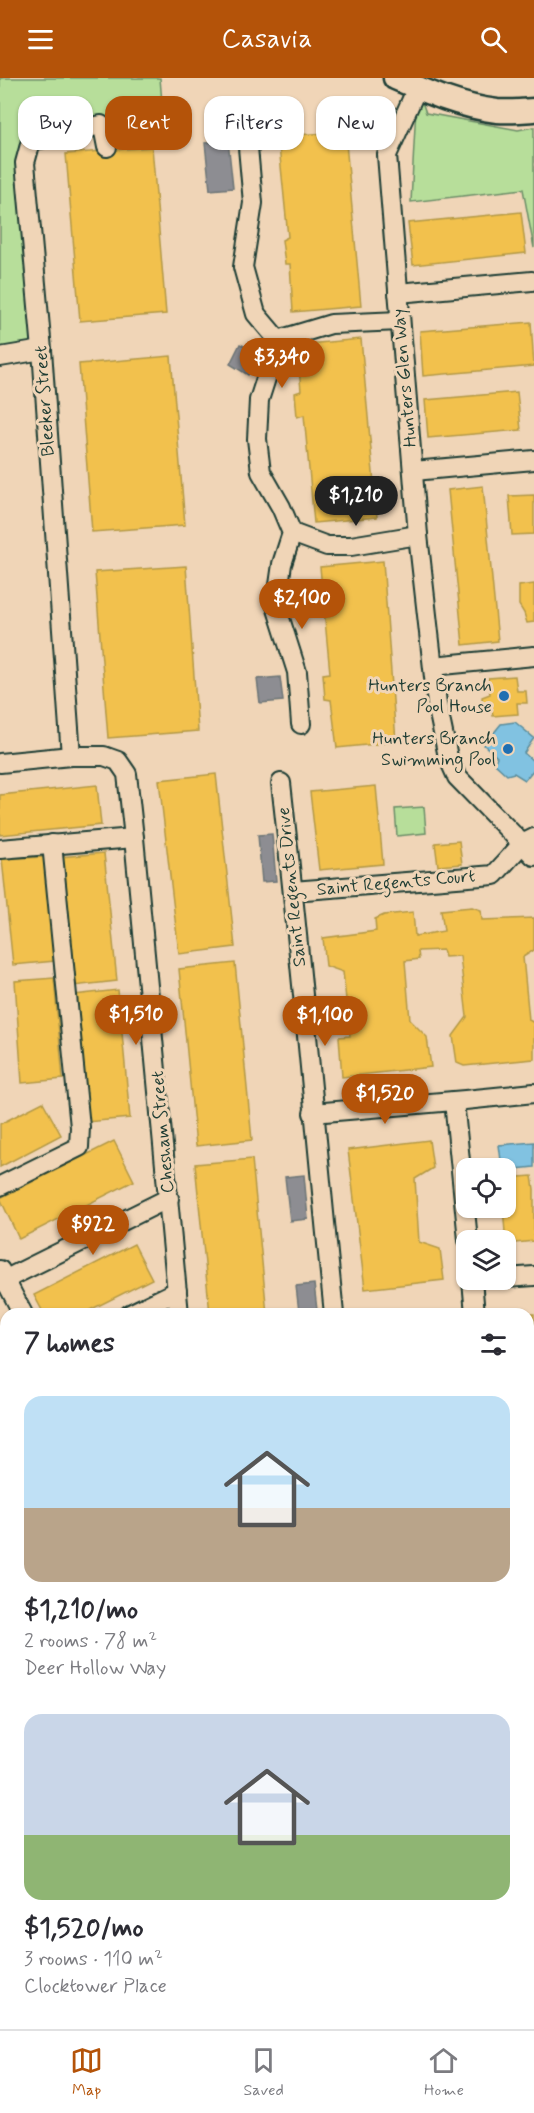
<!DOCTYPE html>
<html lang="en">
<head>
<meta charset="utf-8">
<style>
	:root { --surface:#fff; --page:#f7f7f7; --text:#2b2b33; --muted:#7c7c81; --line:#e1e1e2; --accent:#b45309 }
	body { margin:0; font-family:Mynerve,sans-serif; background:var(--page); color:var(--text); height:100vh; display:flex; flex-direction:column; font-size:22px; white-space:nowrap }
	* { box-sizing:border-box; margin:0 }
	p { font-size:20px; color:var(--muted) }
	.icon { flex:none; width:33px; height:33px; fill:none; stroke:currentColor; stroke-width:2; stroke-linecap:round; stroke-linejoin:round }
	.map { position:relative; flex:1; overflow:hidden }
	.details { position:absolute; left:0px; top:1230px; width:534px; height:722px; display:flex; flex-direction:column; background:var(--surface); border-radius:18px 18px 0 0; box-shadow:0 2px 4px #0004 }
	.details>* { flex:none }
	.guide { position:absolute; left:18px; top:18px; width:498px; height:54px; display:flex; gap:12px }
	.buttons { position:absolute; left:456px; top:1080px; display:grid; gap:12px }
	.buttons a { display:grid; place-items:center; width:60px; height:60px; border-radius:12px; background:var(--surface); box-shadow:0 2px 4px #0004; font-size:30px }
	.price { position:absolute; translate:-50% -51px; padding:0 14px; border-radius:21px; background:var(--accent); color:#fff; font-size:20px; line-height:39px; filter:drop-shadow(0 2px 3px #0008) }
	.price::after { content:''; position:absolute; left:50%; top:36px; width:18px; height:14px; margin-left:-9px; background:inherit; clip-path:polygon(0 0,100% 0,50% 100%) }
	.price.on { background:#222; color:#fff }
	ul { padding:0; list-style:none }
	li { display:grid; align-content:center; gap:12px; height:318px; padding:0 24px }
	li span { display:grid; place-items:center; height:186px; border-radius:18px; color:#555 }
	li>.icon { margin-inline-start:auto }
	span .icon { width:108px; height:108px; fill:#fffc; stroke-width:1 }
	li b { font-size:26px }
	h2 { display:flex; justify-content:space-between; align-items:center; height:72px; padding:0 24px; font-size:26px }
	.pill { padding:0 21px; border-radius:18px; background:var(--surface); box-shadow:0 2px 4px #0004; font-size:21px; line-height:54px }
	.pill.on { background:var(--accent); color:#fff }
	header { display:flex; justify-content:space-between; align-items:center; height:78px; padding:0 24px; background:var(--accent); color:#fff; font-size:27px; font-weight:600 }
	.tabs { display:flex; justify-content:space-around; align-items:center; height:84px; border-top:2px solid var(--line); background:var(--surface); font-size:16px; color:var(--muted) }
	.tabs a { display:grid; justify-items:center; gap:3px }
	.tabs .on { color:var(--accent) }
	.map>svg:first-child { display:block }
	.green { fill:#b7de9a; stroke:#6b8e67; stroke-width:1.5 }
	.water { fill:#81c2e1; stroke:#5a8d9c; stroke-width:1.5 }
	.homes { fill:#f2c14e; stroke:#b39946; stroke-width:1.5 }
	.industry { fill:#8d8d92; stroke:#6c7576; stroke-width:1.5 }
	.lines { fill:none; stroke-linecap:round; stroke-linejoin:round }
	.minor-casing { stroke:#1f3d34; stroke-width:22 }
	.tertiary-casing { stroke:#1f3d34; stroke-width:27 }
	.primary-casing { stroke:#1f3d34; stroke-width:33 }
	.minor { stroke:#f0d5b7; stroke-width:18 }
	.tertiary { stroke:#f0d5b7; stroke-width:22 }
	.primary { stroke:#f0d5b7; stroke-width:28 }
	.poi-dot { fill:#1f6fb2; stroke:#f0d5b7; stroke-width:2 }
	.labels { text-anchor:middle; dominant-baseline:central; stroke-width:6; stroke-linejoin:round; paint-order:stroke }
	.street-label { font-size:18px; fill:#1f3d34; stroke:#f0d5b7 }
	.poi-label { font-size:18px; fill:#1f3d34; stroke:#f0d5b7; text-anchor:end }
</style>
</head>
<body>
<header><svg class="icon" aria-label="menu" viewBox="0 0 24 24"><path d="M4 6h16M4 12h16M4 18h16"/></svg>Casavia<svg class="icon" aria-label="search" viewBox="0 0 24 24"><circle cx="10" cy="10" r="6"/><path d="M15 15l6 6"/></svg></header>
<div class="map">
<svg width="534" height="1951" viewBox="0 0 534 1951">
	<rect width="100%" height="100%" fill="#f0d5b7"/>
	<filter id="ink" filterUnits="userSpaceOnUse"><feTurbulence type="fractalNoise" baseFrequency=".0167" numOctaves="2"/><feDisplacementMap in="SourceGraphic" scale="12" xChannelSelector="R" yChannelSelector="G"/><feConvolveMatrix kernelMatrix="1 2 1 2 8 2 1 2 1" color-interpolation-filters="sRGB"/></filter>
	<g filter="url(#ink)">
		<g class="green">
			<polygon points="0,0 160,0 164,50 25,65 42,272 0,278"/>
			<polygon points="417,10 426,35 518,52 534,49 534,170 523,111 411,124"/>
			<polygon points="424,729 426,755 397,758 395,731"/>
			<polygon points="528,1840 534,1907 534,1951 309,1951 315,1946 528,1946"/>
		</g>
		<g class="water">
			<polygon points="515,644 534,660 524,675 534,684 534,691 525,702 514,695 507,697 494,685 497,679 484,667 501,646"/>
			<polygon points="534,1064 534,1089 506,1092 502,1090 499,1067"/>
		</g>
		<g class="homes">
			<polygon points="345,54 361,228 293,234 290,186 285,186 282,162 288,159 278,58"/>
			<polygon points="152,69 166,236 80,243 66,76"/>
			<polygon points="521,134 526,175 413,187 408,145"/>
			<polygon points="531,244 534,288 423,298 420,253"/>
			<polygon points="361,261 377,439 314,445 304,337 297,339 295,315 301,313 297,267"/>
			<polygon points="171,278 185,447 92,454 79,286"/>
			<polygon points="517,314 521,352 428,360 425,322"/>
			<polygon points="483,408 498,563 463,567 448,412"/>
			<polygon points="534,417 534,456 512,457 509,418"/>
			<polygon points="383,483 396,664 337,670 331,622 325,621 323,596 330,595 320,489"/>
			<polygon points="186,488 198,653 108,660 95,494"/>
			<polygon points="534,506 534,544 527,545 524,535 519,527 519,508"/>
			<polygon points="515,598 517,613 526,613 527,625 517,625 518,636 493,638 491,628 483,629 482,619 490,616 488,600"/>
			<polygon points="216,696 235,869 179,876 159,702"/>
			<polygon points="97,707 101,747 0,757 0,717"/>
			<polygon points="376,708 383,786 319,792 310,714"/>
			<polygon points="459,763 462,786 438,788 435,765"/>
			<polygon points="104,775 117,903 73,908 60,779"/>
			<polygon points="44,779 55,883 13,887 2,781"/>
			<polygon points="472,829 481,832 482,842 534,840 534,872 523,879 529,942 534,945 534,981 464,988 457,985 453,958 467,939 460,878 445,879 443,872 418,873 419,881 405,883 410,942 427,959 431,989 342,999 339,959 350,958 343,894 326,888 323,860 376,853 375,841 384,837 413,834 415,858 444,853 441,832"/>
			<polygon points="235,885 252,1062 196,1068 179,891"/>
			<polygon points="54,900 63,1001 22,1005 15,903"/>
			<polygon points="118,912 130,1040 86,1044 74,917"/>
			<polygon points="43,1024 61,1057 0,1089 0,1046"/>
			<polygon points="429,1062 433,1090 415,1101 419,1164 440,1171 444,1202 365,1211 348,1072"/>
			<polygon points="114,1063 134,1103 19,1161 0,1120"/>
			<polygon points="252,1081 267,1236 210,1236 195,1086"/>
			<polygon points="532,1098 534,1111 534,1163 506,1166 503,1130 506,1130 506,1100"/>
			<polygon points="134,1166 152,1201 82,1236 44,1236 34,1217"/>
			<rect x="528" y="1236" width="6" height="138"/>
			<polygon points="0,1258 6,1270 6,1279 0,1282"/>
			<polygon points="6,1307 6,1373 0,1361 0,1310"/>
			<polygon points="1,1419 6,1429 6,1516 4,1517 0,1509"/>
			<polygon points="534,1453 534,1610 528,1610 528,1454"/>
			<polygon points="1,1894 6,1903 6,1946 29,1946 32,1951 0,1951"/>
		</g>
		<g class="industry">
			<polygon points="228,63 233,110 210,112 205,65"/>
			<polygon points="240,266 261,276 248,297 230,286"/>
			<polygon points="280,599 283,623 260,625 257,601"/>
			<polygon points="272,756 276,803 262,804 258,757"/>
			<polygon points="304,1097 308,1141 290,1143 285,1099"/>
			<polygon points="314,1206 317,1232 299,1234 296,1208"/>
		</g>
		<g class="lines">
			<defs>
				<g id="minor">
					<polyline points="417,10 387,77 418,457 437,626 448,679 457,699 534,778"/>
					<polyline points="245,36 253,125 243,189 256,236 278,262"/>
					<polyline points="398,215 532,203"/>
					<polyline points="0,279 42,272"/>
					<polyline points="414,393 534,382"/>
					<polyline points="292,455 327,468 351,468 418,457"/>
					<polyline points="433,588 534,578"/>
					<polyline points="301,646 297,594 276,528 282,486 292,455 281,429 261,394 257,361 259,322 268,294 275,281 278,262 331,246 400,243"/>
					<polyline points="71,678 42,272 25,85 31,63 101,47 104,54 107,69"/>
					<polyline points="0,685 71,678 104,678 118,683 127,696 134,760 179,1236"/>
					<path d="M281,705C301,882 316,1059 334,1236"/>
					<polyline points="0,771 134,760"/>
					<polyline points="293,813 494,797 522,766 534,760"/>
					<polyline points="454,1023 468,1162"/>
					<polyline points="313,1035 465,1022 534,1015"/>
					<polyline points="0,1108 79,1069 80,1049 52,766"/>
					<polyline points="0,1192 23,1236"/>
					<polyline points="506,1200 534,1198"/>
					<polyline points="472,1202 475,1236"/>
					<polyline points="0,1204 169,1120"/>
					<polyline points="130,1236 177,1213"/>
					<polyline points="0,1300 6,1297"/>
					<polyline points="0,1382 6,1393"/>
					<polyline points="528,1416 534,1415"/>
					<polyline points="528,1688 534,1687"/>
				</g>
				<g id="tertiary">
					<path d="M395,0C427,14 461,29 497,33C509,34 522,33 534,32"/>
					<polyline points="0,1573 6,1584"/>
					<polyline points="0,1651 6,1663"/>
					<polyline points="159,1946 164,1951"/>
				</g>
				<g id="primary">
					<polyline points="528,1720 534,1716"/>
					<polyline points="221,1951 226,1946"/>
				</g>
			</defs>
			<use href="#minor" class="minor-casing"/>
			<use href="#tertiary" class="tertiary-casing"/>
			<use href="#primary" class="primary-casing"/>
			<use href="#minor" class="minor"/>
			<use href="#tertiary" class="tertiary"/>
			<use href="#primary" class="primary"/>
		</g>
	</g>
	<g class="poi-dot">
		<circle cx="504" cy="618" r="6"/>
		<circle cx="508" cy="671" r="6"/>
	</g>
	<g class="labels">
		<g class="street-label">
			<text transform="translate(405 300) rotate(-95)">Hunters Glen Way</text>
			<text transform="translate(45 323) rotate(-94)">Bleeker Street</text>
			<text transform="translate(396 805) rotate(-5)">Saint Regents Court</text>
			<text transform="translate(292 809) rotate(-96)">Saint Regents Drive</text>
			<text transform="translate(163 1054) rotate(-95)">Chesham Street</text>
		</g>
		<g class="poi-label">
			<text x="492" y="608">Hunters Branch<tspan x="492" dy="21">Pool House</tspan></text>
			<text x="496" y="661">Hunters Branch<tspan x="496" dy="21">Swimming Pool</tspan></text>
		</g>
	</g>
</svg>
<div class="buttons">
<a><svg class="icon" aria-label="locate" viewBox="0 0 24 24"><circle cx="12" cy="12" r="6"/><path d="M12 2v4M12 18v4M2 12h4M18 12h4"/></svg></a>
<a><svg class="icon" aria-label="layers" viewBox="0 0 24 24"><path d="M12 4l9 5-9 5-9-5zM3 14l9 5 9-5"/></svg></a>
</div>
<b class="price" style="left:282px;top:311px">$3,340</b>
<b class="price on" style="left:356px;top:449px">$1,210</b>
<b class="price" style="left:302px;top:552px">$2,100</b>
<b class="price" style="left:136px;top:968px">$1,510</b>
<b class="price" style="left:325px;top:969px">$1,100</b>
<b class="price" style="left:385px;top:1047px">$1,520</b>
<b class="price" style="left:93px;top:1178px">$922</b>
<div class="guide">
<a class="pill">Buy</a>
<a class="pill on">Rent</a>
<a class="pill">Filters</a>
<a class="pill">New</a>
</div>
<section class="details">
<h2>7 homes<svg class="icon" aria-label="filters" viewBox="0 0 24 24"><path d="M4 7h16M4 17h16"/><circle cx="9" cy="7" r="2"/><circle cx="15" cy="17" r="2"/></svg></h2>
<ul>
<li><span style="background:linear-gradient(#bfe0f5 60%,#b9a48a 0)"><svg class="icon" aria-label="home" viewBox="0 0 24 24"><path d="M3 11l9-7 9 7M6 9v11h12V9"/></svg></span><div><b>$1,210/mo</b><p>2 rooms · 78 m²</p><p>Deer Hollow Way</p></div></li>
<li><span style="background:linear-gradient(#c9d6e8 65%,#8fb573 0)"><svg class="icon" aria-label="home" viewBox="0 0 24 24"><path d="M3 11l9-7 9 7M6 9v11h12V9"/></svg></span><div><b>$1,520/mo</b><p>3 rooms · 110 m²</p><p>Clocktower Place</p></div></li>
</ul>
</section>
</div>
<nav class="tabs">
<a class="on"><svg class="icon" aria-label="map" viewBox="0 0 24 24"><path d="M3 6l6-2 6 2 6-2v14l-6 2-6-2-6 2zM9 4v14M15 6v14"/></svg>Map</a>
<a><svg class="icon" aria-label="saved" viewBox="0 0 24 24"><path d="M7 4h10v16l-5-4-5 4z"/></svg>Saved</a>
<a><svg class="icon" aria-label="home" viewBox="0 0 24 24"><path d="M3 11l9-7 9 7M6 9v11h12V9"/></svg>Home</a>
</nav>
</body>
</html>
